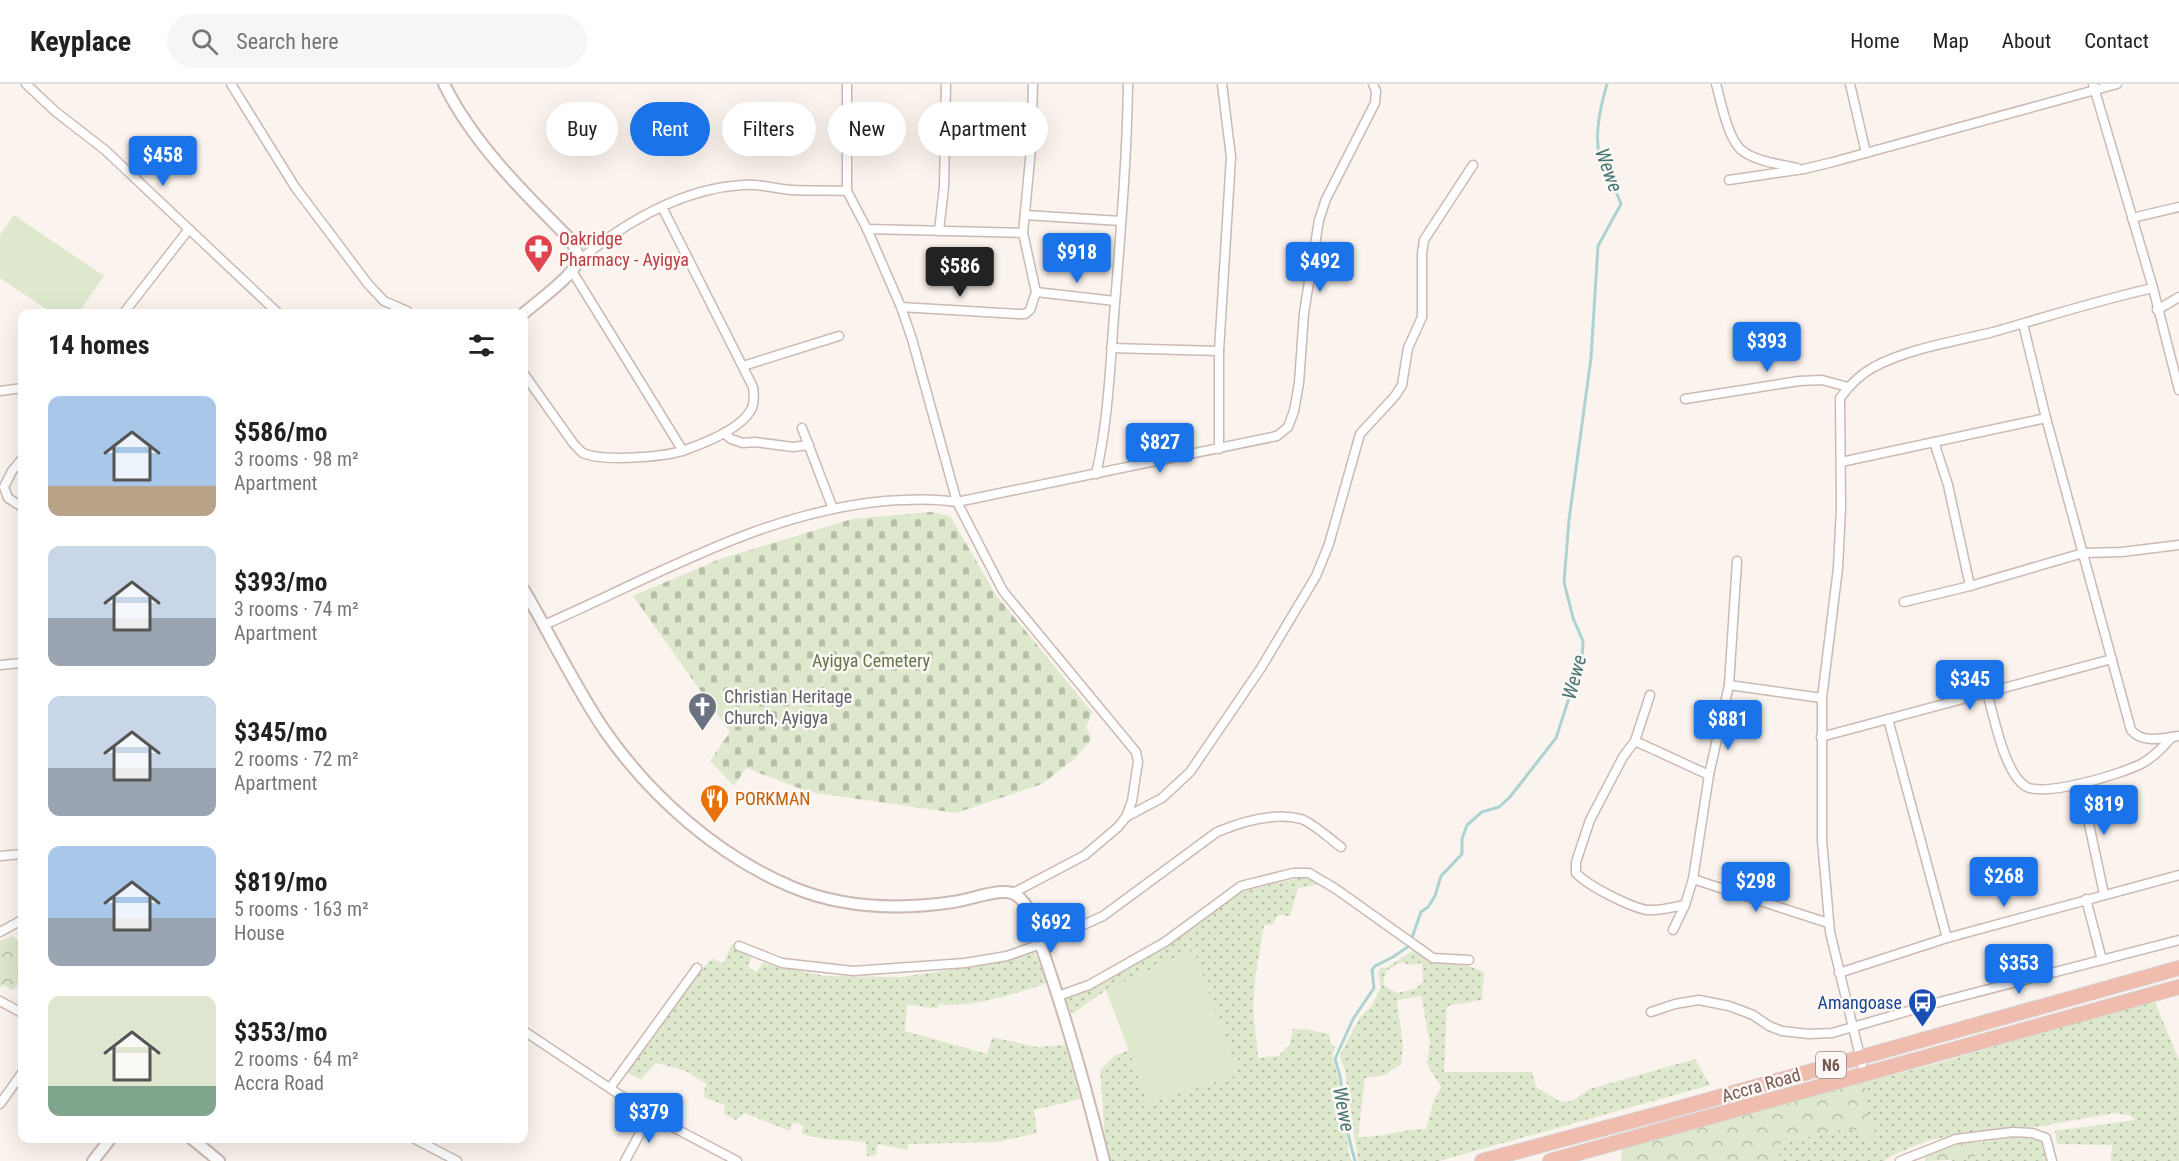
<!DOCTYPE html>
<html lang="en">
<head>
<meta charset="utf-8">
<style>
	:root { --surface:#fff; --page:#f6f6f6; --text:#222; --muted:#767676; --line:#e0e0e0; --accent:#1a73e8 }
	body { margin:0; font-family:"Roboto Condensed",sans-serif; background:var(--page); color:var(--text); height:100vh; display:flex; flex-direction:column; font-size:22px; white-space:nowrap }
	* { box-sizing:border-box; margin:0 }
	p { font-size:20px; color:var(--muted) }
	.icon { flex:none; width:33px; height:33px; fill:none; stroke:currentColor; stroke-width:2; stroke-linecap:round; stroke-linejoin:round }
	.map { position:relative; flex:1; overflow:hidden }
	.side { position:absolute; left:18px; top:225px; width:510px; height:834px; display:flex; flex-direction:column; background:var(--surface); border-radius:12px; box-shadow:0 6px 24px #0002 }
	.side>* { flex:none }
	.hud { position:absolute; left:546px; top:18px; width:570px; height:54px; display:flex; gap:12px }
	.price { position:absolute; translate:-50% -51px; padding:0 14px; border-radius:6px; background:var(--accent); color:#fff; font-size:20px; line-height:39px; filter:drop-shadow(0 2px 3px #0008) }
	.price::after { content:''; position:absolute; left:50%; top:36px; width:18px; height:14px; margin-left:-9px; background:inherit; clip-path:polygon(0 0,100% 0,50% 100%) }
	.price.current { background:#222; color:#fff }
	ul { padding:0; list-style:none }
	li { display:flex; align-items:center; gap:18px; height:150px; padding:0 30px }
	li span { display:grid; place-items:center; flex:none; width:168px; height:120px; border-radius:12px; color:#555 }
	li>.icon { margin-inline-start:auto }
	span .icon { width:72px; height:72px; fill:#fffc; stroke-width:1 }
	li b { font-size:26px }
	h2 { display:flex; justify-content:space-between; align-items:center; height:72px; padding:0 30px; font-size:26px }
	.tag { padding:0 21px; border-radius:27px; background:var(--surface); box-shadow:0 6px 24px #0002; font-size:21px; line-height:54px }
	.tag.current { background:var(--accent); color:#fff }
	header { display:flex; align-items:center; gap:36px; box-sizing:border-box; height:84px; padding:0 30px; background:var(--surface); border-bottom:2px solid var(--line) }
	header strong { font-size:28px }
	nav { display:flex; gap:33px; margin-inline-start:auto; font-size:21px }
	.search { width:420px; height:54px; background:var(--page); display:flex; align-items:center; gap:15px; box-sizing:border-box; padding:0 21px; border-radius:33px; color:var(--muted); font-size:22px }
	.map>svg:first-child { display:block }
	.grass { fill:url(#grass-dots); fill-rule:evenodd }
	.forest { fill:url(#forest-crowns) }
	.cemetery { fill:url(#cemetery-stones) }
	.garden { fill:#dde8cd }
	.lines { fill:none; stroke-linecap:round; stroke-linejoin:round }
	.stream { stroke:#abd3d1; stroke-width:3 }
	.minor-casing { stroke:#ccb9b4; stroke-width:11 }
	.tertiary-casing { stroke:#ccb9b4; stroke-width:14 }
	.trunk-casing { stroke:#d8d0cf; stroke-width:16 }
	.minor { stroke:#fff; stroke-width:8 }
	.tertiary { stroke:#fff; stroke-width:10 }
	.trunk { stroke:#efbcae; stroke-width:14 }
	.labels { text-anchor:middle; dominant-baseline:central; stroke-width:5; stroke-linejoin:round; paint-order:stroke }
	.shield { fill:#fdf8f4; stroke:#9d8783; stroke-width:1.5 }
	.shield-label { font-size:16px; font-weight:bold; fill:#745752 }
	.health-label { font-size:18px; fill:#be3a42; stroke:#fdf8f4; text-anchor:start }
	.park-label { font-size:18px; fill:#62784c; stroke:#fdf8f4 }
	.worship-label { font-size:18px; fill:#5b616d; stroke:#fdf8f4; text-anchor:start }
	.food-label { font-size:18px; fill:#c56008; stroke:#fdf8f4; text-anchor:start }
	.transit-label { font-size:18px; fill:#164399; stroke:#fdf8f4; text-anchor:end }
	.street-label { font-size:18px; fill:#745752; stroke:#fdf8f4 }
	.water-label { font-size:20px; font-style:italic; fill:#477674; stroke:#fdf8f4 }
</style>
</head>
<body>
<header>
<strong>Keyplace</strong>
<div class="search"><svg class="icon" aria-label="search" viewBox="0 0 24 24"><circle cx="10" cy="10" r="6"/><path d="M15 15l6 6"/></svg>Search here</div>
<nav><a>Home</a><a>Map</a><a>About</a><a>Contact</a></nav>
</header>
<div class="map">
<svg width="2179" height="1077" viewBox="0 0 2179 1077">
	<defs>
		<pattern id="grass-dots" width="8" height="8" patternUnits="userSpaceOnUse" patternTransform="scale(1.5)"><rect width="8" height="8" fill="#dde8cd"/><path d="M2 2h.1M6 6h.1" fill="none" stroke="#b8bfa9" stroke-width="1.8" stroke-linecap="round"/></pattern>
		<pattern id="forest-crowns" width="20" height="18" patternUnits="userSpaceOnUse" patternTransform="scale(1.5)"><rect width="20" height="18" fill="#dde8cd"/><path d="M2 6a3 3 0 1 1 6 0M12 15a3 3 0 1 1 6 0" fill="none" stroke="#b8bfa9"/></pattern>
		<pattern id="cemetery-stones" width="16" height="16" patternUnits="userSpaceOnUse" patternTransform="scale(1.5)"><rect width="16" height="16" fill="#dde8cd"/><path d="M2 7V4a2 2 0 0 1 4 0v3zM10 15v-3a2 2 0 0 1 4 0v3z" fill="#b8bfa9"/></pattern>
	</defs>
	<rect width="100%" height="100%" fill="#fbf3ed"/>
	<g class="grass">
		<polygon points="1308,792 1319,800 1298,804 1290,832 1278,831 1273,840 1264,841 1256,888 1253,923 1258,974 1278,972 1289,962 1293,945 1310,946 1329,950 1330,959 1335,963 1332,974 1338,992 1349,1070 1352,1077 1111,1077 1105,1053 1100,986 1114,972 1129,966 1149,1019 1194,866 1106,906 1072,930 1065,914 1160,866 1239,808"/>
		<path d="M732,860L752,872L748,883L756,888L763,879L825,892L901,893L977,882L1034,867L1047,899C1013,910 975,924 939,920L937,925L907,920L905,947L987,970L992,953L1035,963L1066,961L1080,1015L1034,1026L1037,1049L997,1058L909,1060L907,1066L878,1060L876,1071L867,1072L866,1058L824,1055L802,1050L803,1041L793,1038L790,1047L744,1029L736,1036L724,1030L725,1021L703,1013L706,1000L686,987L656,979L641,995L625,988L687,901L712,874L723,880Z"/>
		<path d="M1414,866L1429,874L1455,877L1484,888L1482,916L1447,922L1444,988H1532L1536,1003L1561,1018L1572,1017L1590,1005L1695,975L1710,1001L1439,1077H1358L1345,986L1340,974L1341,969L1360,933L1371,923L1381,903L1378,888L1381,883L1386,884ZM1401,878L1411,881L1422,879L1423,898L1415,905L1397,909L1383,901L1386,887ZM1421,912L1430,959L1427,980L1441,1003L1434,1016L1426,1045C1403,1045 1382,1054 1358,1053L1365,994L1384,991L1401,980L1403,963L1397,916Z"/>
		<polygon points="2154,916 2179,976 2179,1077 2111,1077 2112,1061 2057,1060 2055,1047 2136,1036 2129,1031 2114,1029 2036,1043 1998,1045 1929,1056 1895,1070 1884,1077 1778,1077 1779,1059 1845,1045 1860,1047 1873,1037 1865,1026 1865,998 1935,980"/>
		<polygon points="2024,1052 2043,1057 2047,1077 1950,1077 1980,1068 1983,1058"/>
	</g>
	<g class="forest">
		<polygon points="13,852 22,861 22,895 13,906 3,901 0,904 0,857"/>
		<polygon points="1865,998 1865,1026 1873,1037 1875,1054 1871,1057 1862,1055 1860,1047 1845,1045 1779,1059 1778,1077 1621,1077 1622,1062"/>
		<polygon points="1983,1058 1980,1068 1970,1075 1925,1077 1925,1070 1960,1059"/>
	</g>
	<polygon class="cemetery" points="931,428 950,432 996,511 1092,628 1086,643 1092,655 1074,675 1042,700 956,729 809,708 746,684 734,702 710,677 730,648 633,512 720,475 852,435"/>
	<g class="garden">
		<polygon points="14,131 104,192 78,229 52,229 0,194 0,151"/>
		<polygon points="1194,866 1238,991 1149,1019 1106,906"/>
	</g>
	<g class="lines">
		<path class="stream" d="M1355,1077L1348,1050L1340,992L1335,975L1353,935L1374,904L1372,886L1375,882L1393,873L1409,862L1421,828L1428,823L1435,812L1441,792L1462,770V755L1467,741L1482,728L1499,723L1510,713L1556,654L1582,574L1583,557L1573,534L1564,498L1569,436L1591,274L1598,162L1621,120C1617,107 1610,98 1604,87C1592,60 1599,27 1607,0"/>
		<defs>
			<g id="minor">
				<polyline points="26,0 56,28 105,66 279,230"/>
				<polyline points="231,0 295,103 368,200 384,217 407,227 409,230"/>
				<polyline points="847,0 847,107 867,145 901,223 912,255 957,418 1003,507 1136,668 1138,678 1132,717 1126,733 1118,743 1085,771 1013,809"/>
				<path d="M1716,0C1721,17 1728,58 1744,68C1759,78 1780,80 1797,84"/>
				<polyline points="1850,0 1866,69"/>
				<polyline points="2093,0 2153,204 2179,306"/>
				<polyline points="1729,96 1804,85 1833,78 2117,0"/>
				<polyline points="1025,131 1121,137"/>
				<polyline points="2132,134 2179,123"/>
				<polyline points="867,145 1023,149"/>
				<polyline points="939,147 944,103 946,0"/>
				<path d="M578,177C624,139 680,105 742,101C759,99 775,105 792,106C810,107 829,106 847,107"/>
				<polyline points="572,187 683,367"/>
				<polyline points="1036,208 1115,217"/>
				<polyline points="901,223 1018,230 1025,230 1030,226 1036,208 1023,149 1031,65 1033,0"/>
				<polyline points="2157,226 2179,213"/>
				<polyline points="123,230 189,145"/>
				<path d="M2023,240L2046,334L2131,646C2143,660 2162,654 2179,652"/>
				<polyline points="1111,264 1219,267"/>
				<polyline points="743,282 839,252"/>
				<path d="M524,290L573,359C576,362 580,367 583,369C603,378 665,373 685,366C705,359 740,345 751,326C755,319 754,310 753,303L662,123"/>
				<polyline points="0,307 22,304"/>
				<polyline points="1685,315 1799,297 1822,296 1848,303"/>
				<polyline points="802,344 833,425"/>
				<polyline points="724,349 731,355 743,359 755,358 793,363 809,361"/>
				<polyline points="1934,358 1948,401 1970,502"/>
				<polyline points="1219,365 1219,267 1231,73 1222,0"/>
				<polyline points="22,375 12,387 4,403 8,414 22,423"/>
				<polyline points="1841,378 2046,334"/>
				<path d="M1096,390C1108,338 1110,285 1114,232C1120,155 1127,77 1128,0"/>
				<polyline points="1904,518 1970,502 2083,469 2122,468 2179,461"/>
				<path d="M544,541C654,493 763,428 885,417C910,415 933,414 957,418L1277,352L1288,343L1294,327L1299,299L1304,229L1319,136L1326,115L1375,19L1376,7L1373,0"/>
				<polyline points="0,581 22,579"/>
				<polyline points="1729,601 1822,614"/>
				<path d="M1987,609C1994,632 2004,688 2025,702C2043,714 2121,690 2141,680C2153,674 2163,663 2172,653"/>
				<path d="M1650,611L1635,657L1623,673L1590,736L1576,778V789C1588,802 1630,823 1647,826C1659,827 1673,823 1685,821"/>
				<polyline points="1888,635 1947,854"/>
				<polyline points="1821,653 2112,575"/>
				<polyline points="1635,657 1709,691"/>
				<polyline points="2078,700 2084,717 2104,810"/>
				<polyline points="1126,733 1162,714 1190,688 1261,584 1316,492 1329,460 1360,350 1395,312 1402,301 1408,264 1422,233 1422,169 1424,156 1473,81"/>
				<polyline points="0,772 22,770"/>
				<polyline points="1693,795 1828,839"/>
				<polyline points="2086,815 2102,876"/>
				<polyline points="1673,846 1685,821 1693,795 1709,691 1729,601 1737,477"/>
				<polyline points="0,848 22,836"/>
				<path d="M739,862L782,879L853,887L965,879L1007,872L1041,860L1103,832L1217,748C1243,737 1274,728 1301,735C1312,738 1331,756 1341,763"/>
				<polyline points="1839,889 1947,854 2179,791"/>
				<polyline points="1058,912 1089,901 1165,858 1241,802 1293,789 1309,789 1336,805 1433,874 1469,876"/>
				<polyline points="0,917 22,929"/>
				<polyline points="1651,928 1675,920 1699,916 1729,922 1753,931 1769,942 1782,947 1809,950 1832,949 1943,917 2179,856"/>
				<polyline points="524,947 650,1031 737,1077"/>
				<path d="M1864,989L1830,848L1822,756V614L1838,484L1841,423L1840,314C1849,302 1860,290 1874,283C1906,265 1957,257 1993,248C2046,233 2099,216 2153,204"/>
				<polyline points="610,1004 697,884"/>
				<polyline points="0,1020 22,989"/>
				<polyline points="413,1054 457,1077"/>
				<polyline points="625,1077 650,1031"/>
				<polyline points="1900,1077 1956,1055 2013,1048 2032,1049 2046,1054 2052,1077"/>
			</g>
			<g id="tertiary">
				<path d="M444,0C473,59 523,108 569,154C573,161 579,168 578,176C576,190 535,219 523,230"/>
				<path d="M524,506C551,552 575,603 605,647C651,713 718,772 792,803C842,824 899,826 953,818C970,816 989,807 1006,808C1016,808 1022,815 1027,823C1058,906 1083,991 1104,1077"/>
				<polyline points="191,1054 219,1077"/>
				<polyline points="93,1077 111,1054"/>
			</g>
			<g id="trunk">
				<polyline points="1482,1077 1669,1027 2179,884"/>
				<polyline points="1550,1077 2179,903"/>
			</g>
		</defs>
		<use href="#minor" class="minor-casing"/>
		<use href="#tertiary" class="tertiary-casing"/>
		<use href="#trunk" class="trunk-casing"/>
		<use href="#minor" class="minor"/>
		<use href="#tertiary" class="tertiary"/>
		<use href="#trunk" class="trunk"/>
	</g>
	<defs>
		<symbol id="pharmacy-pin" viewBox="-11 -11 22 30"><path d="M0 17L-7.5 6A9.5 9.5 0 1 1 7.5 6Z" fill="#e0444e" stroke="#fdf8f4"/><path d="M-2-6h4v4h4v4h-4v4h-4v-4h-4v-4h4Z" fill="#fff"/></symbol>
		<symbol id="church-pin" viewBox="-11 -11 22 30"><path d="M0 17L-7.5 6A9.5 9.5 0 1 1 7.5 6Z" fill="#6b7280" stroke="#fdf8f4"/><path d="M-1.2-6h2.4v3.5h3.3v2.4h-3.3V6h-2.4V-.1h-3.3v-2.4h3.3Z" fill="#fff"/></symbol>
		<symbol id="restaurant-pin" viewBox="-11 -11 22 30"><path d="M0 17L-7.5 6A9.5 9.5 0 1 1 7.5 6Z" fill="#e8710a" stroke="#fdf8f4"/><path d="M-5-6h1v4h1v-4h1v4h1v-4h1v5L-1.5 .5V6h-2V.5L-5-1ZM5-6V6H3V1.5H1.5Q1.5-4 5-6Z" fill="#fff"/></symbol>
		<symbol id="bus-pin" viewBox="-11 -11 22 30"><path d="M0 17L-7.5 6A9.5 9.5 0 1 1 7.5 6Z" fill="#1a4fb4" stroke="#fdf8f4"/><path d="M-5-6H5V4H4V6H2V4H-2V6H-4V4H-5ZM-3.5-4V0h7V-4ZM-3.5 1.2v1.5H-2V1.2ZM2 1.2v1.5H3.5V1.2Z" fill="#fff"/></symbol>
	</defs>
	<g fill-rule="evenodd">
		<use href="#pharmacy-pin" x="522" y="148" width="33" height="45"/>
		<use href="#church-pin" x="686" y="606" width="33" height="45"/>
		<use href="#restaurant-pin" x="698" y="698" width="33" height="45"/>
		<use href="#bus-pin" x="1906" y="902" width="33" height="45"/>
	</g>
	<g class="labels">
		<rect class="shield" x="1816" y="968" width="30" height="26" rx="4.5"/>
		<g class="shield-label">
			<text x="1831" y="981">N6</text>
		</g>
		<g class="health-label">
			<text x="559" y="154">Oakridge<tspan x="559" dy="21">Pharmacy - Ayigya</tspan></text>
		</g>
		<g class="park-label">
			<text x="871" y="576">Ayigya Cemetery</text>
		</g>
		<g class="worship-label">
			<text x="724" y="612">Christian Heritage<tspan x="724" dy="21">Church, Ayigya</tspan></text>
		</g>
		<g class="food-label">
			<text x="735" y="714">PORKMAN</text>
		</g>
		<g class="transit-label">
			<text x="1902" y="918">Amangoase</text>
		</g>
		<g class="street-label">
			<text transform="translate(1761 1001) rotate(-16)">Accra Road</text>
		</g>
		<g class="water-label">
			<text transform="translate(1609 86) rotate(70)">Wewe</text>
			<text transform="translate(1574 593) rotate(-75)">Wewe</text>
			<text transform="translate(1344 1025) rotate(79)">Wewe</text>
		</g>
	</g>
</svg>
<b class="price" style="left:163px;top:103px">$458</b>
<b class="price" style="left:1077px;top:200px">$918</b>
<b class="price" style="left:1320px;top:209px">$492</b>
<b class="price current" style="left:960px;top:214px">$586</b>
<b class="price" style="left:1767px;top:289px">$393</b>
<b class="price" style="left:1160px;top:390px">$827</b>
<b class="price" style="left:1970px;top:627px">$345</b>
<b class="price" style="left:1728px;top:667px">$881</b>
<b class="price" style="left:2104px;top:752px">$819</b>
<b class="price" style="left:2004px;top:824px">$268</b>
<b class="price" style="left:1756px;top:829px">$298</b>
<b class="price" style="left:1051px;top:870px">$692</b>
<b class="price" style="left:2019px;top:911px">$353</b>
<b class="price" style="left:649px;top:1060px">$379</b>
<div class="hud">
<a class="tag">Buy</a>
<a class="tag current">Rent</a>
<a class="tag">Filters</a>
<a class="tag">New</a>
<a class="tag">Apartment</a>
</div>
<section class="side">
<h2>14 homes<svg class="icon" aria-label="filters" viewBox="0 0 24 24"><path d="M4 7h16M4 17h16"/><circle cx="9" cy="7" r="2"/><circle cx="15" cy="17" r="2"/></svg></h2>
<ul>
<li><span style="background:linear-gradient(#a9c7e8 75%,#b9a48a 0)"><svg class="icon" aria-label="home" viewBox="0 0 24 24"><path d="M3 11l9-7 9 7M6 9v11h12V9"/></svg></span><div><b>$586/mo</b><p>3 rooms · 98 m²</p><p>Apartment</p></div></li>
<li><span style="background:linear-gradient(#c9d6e8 60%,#9aa5b1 0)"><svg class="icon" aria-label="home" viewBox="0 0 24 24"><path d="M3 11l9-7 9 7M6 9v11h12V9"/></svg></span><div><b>$393/mo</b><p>3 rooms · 74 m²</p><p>Apartment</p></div></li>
<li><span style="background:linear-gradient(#c9d6e8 60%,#9aa5b1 0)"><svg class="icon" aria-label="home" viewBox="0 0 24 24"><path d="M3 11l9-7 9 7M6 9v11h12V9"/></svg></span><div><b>$345/mo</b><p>2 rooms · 72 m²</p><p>Apartment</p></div></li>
<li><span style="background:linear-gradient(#a9c7e8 60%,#9aa5b1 0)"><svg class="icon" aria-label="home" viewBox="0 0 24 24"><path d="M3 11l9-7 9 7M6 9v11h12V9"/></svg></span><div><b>$819/mo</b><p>5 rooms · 163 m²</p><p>House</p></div></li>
<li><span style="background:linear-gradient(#dfe7d0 75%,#7fa58c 0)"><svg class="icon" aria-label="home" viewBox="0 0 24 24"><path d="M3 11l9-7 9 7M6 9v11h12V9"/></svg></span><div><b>$353/mo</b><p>2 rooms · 64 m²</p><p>Accra Road</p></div></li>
</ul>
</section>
</div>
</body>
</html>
